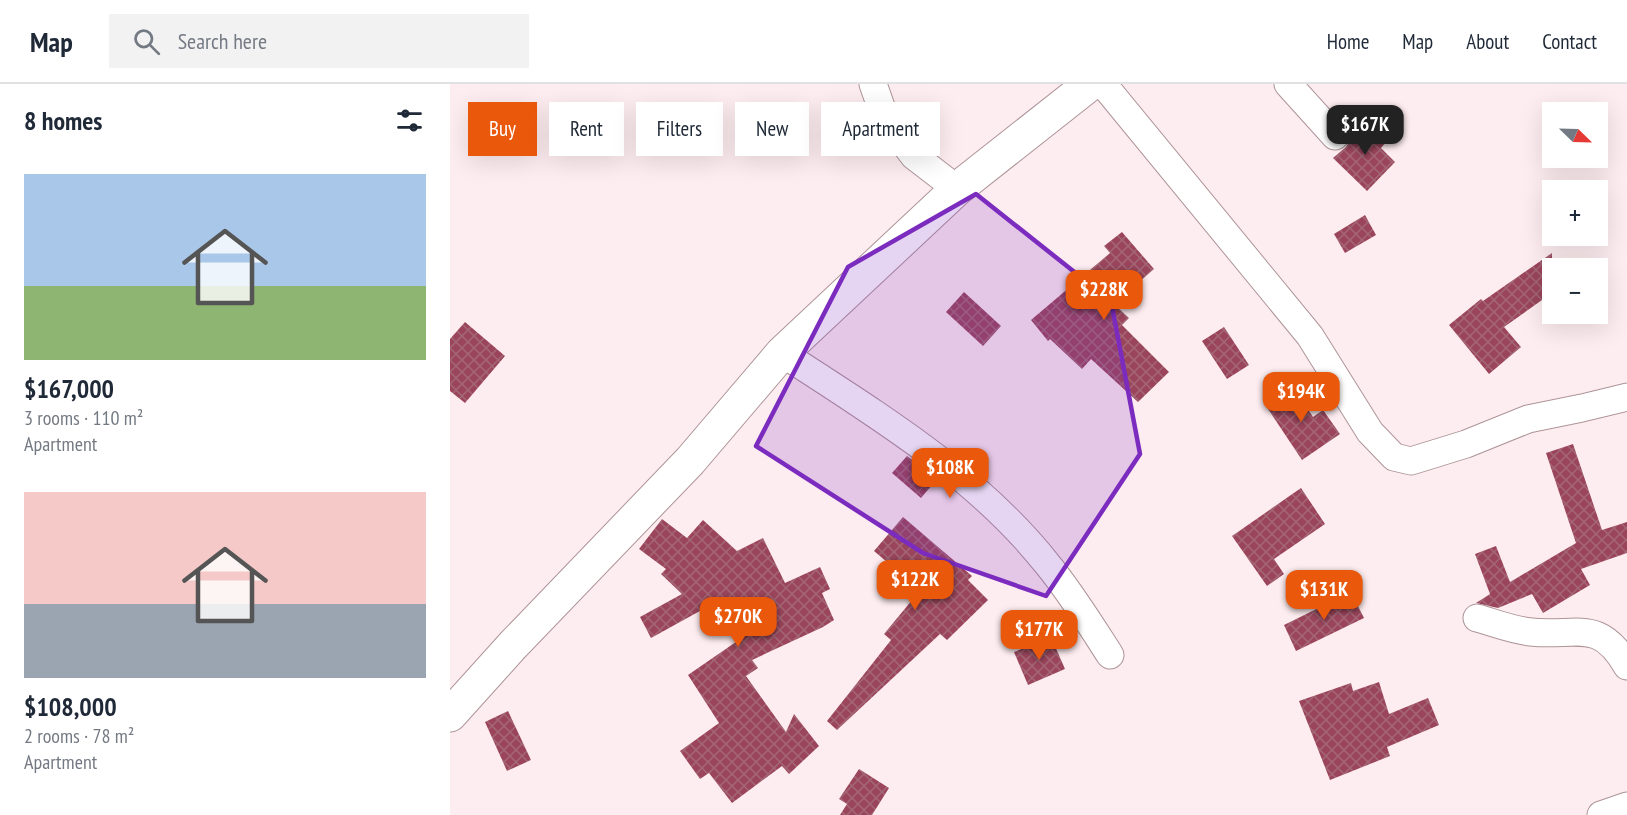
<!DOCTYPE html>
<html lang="en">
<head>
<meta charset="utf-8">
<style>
	:root { --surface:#fff; --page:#f2f2f3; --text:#1f2937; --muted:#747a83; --line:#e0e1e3; --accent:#ea580c }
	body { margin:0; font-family:"PT Sans Narrow",sans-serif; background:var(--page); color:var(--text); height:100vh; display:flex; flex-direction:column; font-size:22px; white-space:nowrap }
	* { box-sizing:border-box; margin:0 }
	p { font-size:20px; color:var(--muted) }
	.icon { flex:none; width:33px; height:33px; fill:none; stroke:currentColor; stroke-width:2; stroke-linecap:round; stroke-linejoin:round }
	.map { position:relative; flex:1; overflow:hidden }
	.panel { display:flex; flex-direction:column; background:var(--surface); width:450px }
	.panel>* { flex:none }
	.hud { position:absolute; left:18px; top:18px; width:570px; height:54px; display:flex; gap:12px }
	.needle { width:39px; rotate:113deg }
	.buttons { position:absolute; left:1092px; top:18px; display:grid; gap:12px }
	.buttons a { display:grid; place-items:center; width:66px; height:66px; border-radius:0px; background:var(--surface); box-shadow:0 6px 24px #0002; font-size:30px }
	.price { position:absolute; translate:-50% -51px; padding:0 14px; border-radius:12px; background:var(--accent); color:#fff; font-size:20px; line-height:39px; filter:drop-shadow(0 2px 3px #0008) }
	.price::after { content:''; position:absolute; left:50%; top:36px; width:18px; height:14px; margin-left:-9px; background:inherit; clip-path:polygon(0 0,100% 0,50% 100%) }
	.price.selected { background:#222; color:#fff }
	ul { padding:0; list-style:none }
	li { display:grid; align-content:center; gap:12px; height:318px; padding:0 24px }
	li span { display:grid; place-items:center; height:186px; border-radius:0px; color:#555 }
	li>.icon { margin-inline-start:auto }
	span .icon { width:108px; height:108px; fill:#fffc; stroke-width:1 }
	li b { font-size:26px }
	h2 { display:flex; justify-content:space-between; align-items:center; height:72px; padding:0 24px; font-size:26px }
	.pill { padding:0 21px; border-radius:0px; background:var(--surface); box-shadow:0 6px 24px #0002; font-size:21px; line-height:54px }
	.pill.selected { background:var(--accent); color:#fff }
	header { display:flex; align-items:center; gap:36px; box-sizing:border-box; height:84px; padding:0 30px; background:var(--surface); border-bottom:2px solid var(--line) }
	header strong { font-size:28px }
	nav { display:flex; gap:33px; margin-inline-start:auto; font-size:21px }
	.search { width:420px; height:54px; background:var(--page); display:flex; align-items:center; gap:15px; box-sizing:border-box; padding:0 21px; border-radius:0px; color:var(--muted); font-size:22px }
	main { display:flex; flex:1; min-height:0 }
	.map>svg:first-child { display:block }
	.building { fill:url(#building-cross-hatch) }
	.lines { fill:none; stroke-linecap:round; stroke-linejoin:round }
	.minor-casing { stroke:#ad9498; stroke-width:29 }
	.tertiary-casing { stroke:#ad9498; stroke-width:35 }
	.minor { stroke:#fff; stroke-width:27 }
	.tertiary { stroke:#fff; stroke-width:33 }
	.marked { fill:#7b2cbf; fill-opacity:0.2; stroke:#7b2cbf; stroke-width:4.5; stroke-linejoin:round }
</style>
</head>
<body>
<header>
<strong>Map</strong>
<div class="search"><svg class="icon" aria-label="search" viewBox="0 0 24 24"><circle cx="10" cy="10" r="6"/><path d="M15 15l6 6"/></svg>Search here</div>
<nav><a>Home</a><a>Map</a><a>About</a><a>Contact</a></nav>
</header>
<main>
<section class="panel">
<h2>8 homes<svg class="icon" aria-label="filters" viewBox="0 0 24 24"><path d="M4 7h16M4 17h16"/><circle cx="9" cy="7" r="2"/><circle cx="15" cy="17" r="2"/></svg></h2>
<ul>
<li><span style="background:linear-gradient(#a9c7e8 60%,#8fb573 0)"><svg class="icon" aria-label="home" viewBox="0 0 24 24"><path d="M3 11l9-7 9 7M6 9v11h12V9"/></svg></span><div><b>$167,000</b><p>3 rooms · 110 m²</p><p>Apartment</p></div></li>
<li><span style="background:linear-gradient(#f6c9c9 60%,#9aa5b1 0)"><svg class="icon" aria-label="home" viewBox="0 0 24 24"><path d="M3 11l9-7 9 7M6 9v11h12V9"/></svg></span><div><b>$108,000</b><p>2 rooms · 78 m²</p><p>Apartment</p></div></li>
</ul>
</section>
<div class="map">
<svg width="1177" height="731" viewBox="0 0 1177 731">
	<defs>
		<pattern id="building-cross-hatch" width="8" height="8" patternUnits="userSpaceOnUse" patternTransform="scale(1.5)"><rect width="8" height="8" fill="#9a455b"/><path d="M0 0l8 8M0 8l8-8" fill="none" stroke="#a36776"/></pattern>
	</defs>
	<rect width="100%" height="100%" fill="#feedf0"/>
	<g class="building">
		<polygon points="910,34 936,58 931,64 945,78 917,107 883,74 896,63 901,55 899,46"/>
		<polygon points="915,131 926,151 895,169 884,150"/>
		<polygon points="672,148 704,185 664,220 679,234 672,241 719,288 688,318 641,275 632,285 600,255 598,257 581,236 660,169 654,162"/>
		<polygon points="1102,169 1102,209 1054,243 1071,263 1039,290 999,241 1031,215 1033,217"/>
		<polygon points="514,208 551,242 533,262 496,228"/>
		<polygon points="15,238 55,272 15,319 0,307 0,255"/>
		<polygon points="774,243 799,281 777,295 752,257"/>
		<polygon points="841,301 863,333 873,326 890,350 852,376 814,319"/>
		<polygon points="1123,360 1152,446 1177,438 1177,469 1131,485 1140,501 1093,529 1082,510 1048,524 1026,519 1040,510 1025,470 1046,462 1060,498 1126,459 1096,369"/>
		<polygon points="457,372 487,395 471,414 442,389"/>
		<polygon points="851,404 875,440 824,475 834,490 817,502 782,452"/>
		<polygon points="453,433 522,492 518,496 538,516 497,556 490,550 387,646 377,637 441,556 434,550 482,492 464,501 424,467"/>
		<polygon points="212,435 237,454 253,436 287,467 313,454 335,499 370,483 380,505 372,509 384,536 373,543 302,576 308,584 296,592 336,648 344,630 369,662 339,690 332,682 282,719 259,689 250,695 230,667 269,639 238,591 296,551 259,522 201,554 190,533 232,510 211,490 216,485 189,465"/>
		<polygon points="901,508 914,534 846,567 834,541"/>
		<polygon points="601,553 615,585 578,601 564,568"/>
		<polygon points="929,598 939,630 978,614 989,641 937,663 940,672 880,696 849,617 901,599 903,607"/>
		<polygon points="58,627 81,676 57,687 35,638"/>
		<polygon points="409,685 439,704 422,731 390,731 397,720 389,715"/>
	</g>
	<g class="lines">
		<defs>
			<g id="minor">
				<polyline points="423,0 435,34 464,72 507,105"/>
				<polyline points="653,0 860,252 920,348 944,373 961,377 1016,360 1078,335 1132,324 1177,313"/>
				<polyline points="838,0 885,52"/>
				<path d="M332,269C427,331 527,391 598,481C621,509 640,540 660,571"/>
				<path d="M1027,534C1045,539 1062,546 1081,548C1126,553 1149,533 1177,582"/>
				<polyline points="1151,731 1177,722"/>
			</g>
			<polyline id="tertiary" points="0,631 63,561 240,377 332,269 507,105 640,0"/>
		</defs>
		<use href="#minor" class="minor-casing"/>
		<use href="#tertiary" class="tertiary-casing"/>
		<use href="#minor" class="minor"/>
		<use href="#tertiary" class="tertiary"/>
	</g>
	<path class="marked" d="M526,110L661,217L690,370L596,512L473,469L306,362L398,183Z"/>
</svg>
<div class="buttons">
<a><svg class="needle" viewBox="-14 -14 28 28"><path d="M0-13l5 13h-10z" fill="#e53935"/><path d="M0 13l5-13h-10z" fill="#747a83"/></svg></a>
<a>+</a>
<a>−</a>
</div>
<b class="price selected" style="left:915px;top:72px">$167K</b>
<b class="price" style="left:654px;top:237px">$228K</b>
<b class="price" style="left:851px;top:339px">$194K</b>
<b class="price" style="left:500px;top:415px">$108K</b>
<b class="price" style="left:465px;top:527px">$122K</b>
<b class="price" style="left:874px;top:537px">$131K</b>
<b class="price" style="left:288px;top:564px">$270K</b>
<b class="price" style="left:589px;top:577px">$177K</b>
<div class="hud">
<a class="pill selected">Buy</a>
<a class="pill">Rent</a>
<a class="pill">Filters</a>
<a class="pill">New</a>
<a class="pill">Apartment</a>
</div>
</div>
</main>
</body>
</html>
